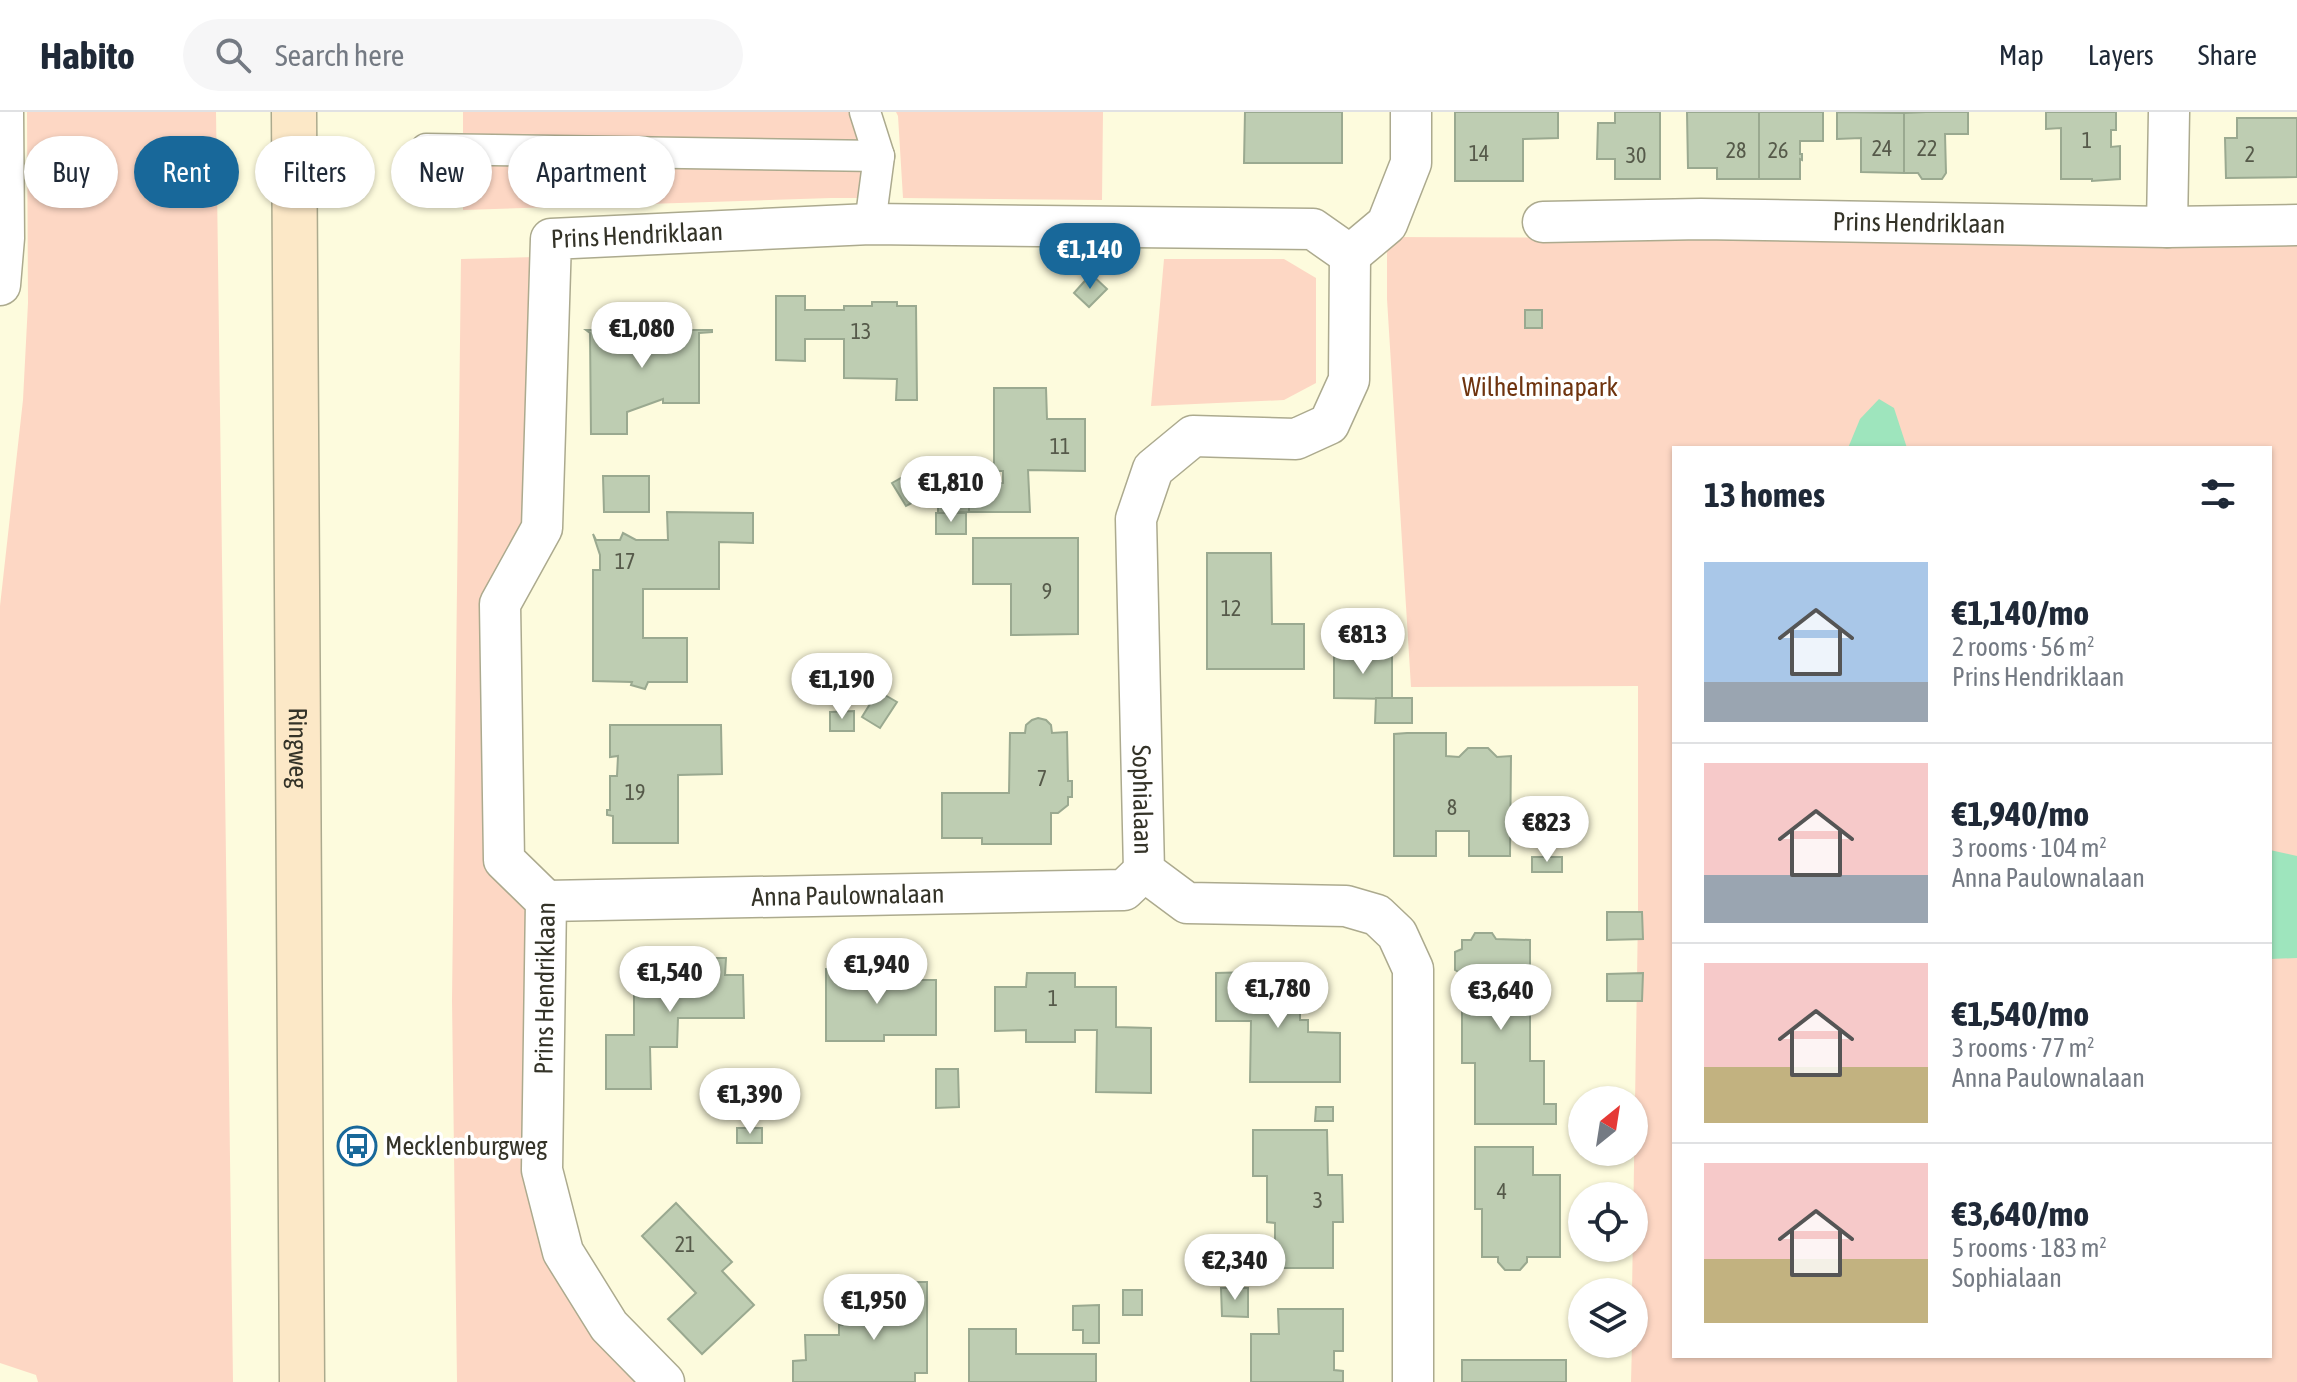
<!DOCTYPE html>
<html lang="en">
<head>
<meta charset="utf-8">
<style>
	:root { --surface:#fff; --page:#f6f6f7; --text:#1f2937; --muted:#747a83; --line:#e0e1e3; --accent:#18689a }
	body { margin:0; font-family:"Asap Condensed",sans-serif; background:var(--page); color:var(--text); height:100vh; display:flex; flex-direction:column; font-size:30px; white-space:nowrap }
	* { box-sizing:border-box; margin:0 }
	p { font-size:26px; color:var(--muted) }
	.icon { flex:none; width:44px; height:44px; fill:none; stroke:currentColor; stroke-width:2; stroke-linecap:round; stroke-linejoin:round }
	.map { position:relative; flex:1; overflow:hidden }
	.details { position:absolute; left:1672px; top:334px; width:600px; height:912px; display:flex; flex-direction:column; background:var(--surface); border-radius:0px; box-shadow:0 2px 6px #0004 }
	.details>* { flex:none }
	.guide { position:absolute; left:24px; top:24px; width:760px; height:72px; display:flex; gap:16px }
	.needle { width:52px; rotate:30deg }
	.controls { position:absolute; left:1568px; top:974px; display:grid; gap:16px }
	.controls a { display:grid; place-items:center; width:80px; height:80px; border-radius:50%; background:var(--surface); box-shadow:0 2px 6px #0004; font-size:40px }
	.price { position:absolute; translate:-50% -68px; padding:0 18px; border-radius:28px; background:#fff; color:#222; font-size:26px; line-height:52px; filter:drop-shadow(0 2px 4px #0008) }
	.price::after { content:''; position:absolute; left:50%; top:48px; width:24px; height:18px; margin-left:-12px; background:inherit; clip-path:polygon(0 0,100% 0,50% 100%) }
	.price.selected { background:var(--accent); color:#fff }
	ul { padding:0; list-style:none }
	li { display:flex; align-items:center; gap:24px; height:200px; padding:0 32px }
	li+li { border-top:2px solid var(--line) }
	li span { display:grid; place-items:center; flex:none; width:224px; height:160px; border-radius:0px; color:#555 }
	li>.icon { margin-inline-start:auto }
	span .icon { width:96px; height:96px; fill:#fffc; stroke-width:1 }
	li b { font-size:34px }
	h2 { display:flex; justify-content:space-between; align-items:center; height:96px; padding:0 32px; font-size:34px }
	.pill { padding:0 28px; border-radius:36px; background:var(--surface); box-shadow:0 2px 6px #0004; font-size:28px; line-height:72px }
	.pill.selected { background:var(--accent); color:#fff }
	header { display:flex; align-items:center; gap:48px; box-sizing:border-box; height:112px; padding:0 40px; background:var(--surface); border-bottom:2px solid var(--line) }
	header strong { font-size:38px }
	nav { display:flex; gap:44px; margin-inline-start:auto; font-size:28px }
	.search { width:560px; height:72px; background:var(--page); display:flex; align-items:center; gap:20px; box-sizing:border-box; padding:0 28px; border-radius:44px; color:var(--muted); font-size:30px }
	.map>svg:first-child { display:block }
	.green { fill:#fdd7c4; fill-rule:evenodd }
	.water { fill:#9ee5bd }
	.building { fill:#becdb2; stroke:#9aa990; stroke-width:2 }
	.lines { fill:none; stroke-linecap:round; stroke-linejoin:round }
	.pedestrian-casing { stroke:#acaa8e; stroke-width:33 }
	.minor-casing { stroke:#acaa8e; stroke-width:43 }
	.secondary-casing { stroke:#acaa8e; stroke-width:47 }
	.pedestrian { stroke:#fff; stroke-width:30 }
	.minor { stroke:#fff; stroke-width:40 }
	.secondary { stroke:#fce8c7; stroke-width:44 }
	.labels { text-anchor:middle; dominant-baseline:central; stroke-width:7; stroke-linejoin:round; paint-order:stroke }
	.number-label { font-size:22px; fill:#565a4a }
	.street-label { font-size:26px; fill:#343328; stroke:#fff }
	.park-label { font-size:26px; fill:#6f340f; stroke:#fff }
	.poi-label { font-size:26px; fill:#343328; stroke:#fff; text-anchor:start }
</style>
</head>
<body>
<header>
<strong>Habito</strong>
<div class="search"><svg class="icon" aria-label="search" viewBox="0 0 24 24"><circle cx="10" cy="10" r="6"/><path d="M15 15l6 6"/></svg>Search here</div>
<nav><a>Map</a><a>Layers</a><a>Share</a></nav>
</header>
<div class="map">
<svg width="2297" height="1270" viewBox="0 0 2297 1270">
	<rect width="100%" height="100%" fill="#fdfbdd"/>
	<g class="green">
		<polygon points="27,0 216,0 233,1270 38,1270 36,1263 0,1251 0,494 23,288 28,191"/>
		<polygon points="463,0 856,0 869,86 831,86 463,98"/>
		<polygon points="896,0 1103,0 1102,88 903,86 898,4"/>
		<path d="M1387,125L2297,128V1270H1631L1632,1232H1634V1180H1632L1638,802V574L1411,575L1387,187ZM1674,336H2270V1244H1674Z"/>
		<polygon points="535,145 532,399 491,493 494,742 535,804 533,1048 644,1270 457,1270 452,888 461,147"/>
		<polygon points="1164,147 1284,147 1316,166 1316,271 1284,288 1151,294"/>
	</g>
	<g class="water">
		<polygon points="1879,287 1894,296 1907,336 1848,336 1860,307"/>
		<polygon points="2270,738 2297,744 2297,846 2270,847"/>
	</g>
	<g class="building">
		<polygon points="1245,0 1342,0 1342,51 1244,51"/>
		<polygon points="1455,0 1558,0 1558,26 1523,27 1523,69 1455,69"/>
		<polygon points="1615,0 1660,0 1660,67 1615,67 1615,47 1597,47 1598,11 1615,11"/>
		<polygon points="1687,0 1759,0 1759,67 1717,67 1717,56 1688,56"/>
		<polygon points="1759,0 1823,0 1823,29 1800,29 1800,42 1802,42 1802,48 1800,47 1800,67 1759,67"/>
		<polygon points="1837,0 1904,1 1904,61 1861,60 1861,26 1837,27"/>
		<polygon points="1926,0 1968,0 1968,22 1945,22 1946,61 1942,67 1922,67 1918,61 1904,61 1904,1"/>
		<polygon points="2046,0 2116,0 2116,18 2111,18 2111,35 2120,34 2120,67 2092,69 2092,67 2061,67 2061,16 2046,17"/>
		<polygon points="2237,6 2297,6 2297,65 2226,66 2225,26 2237,26"/>
		<polygon points="1091,162 1107,177 1089,195 1074,181"/>
		<polygon points="776,184 805,184 805,198 844,198 844,194 872,194 872,190 897,190 897,194 916,194 917,288 896,288 897,267 844,266 844,227 805,227 805,249 776,248"/>
		<rect x="1525" y="198" width="17" height="18"/>
		<polygon points="666,199 672,203 673,211 691,211 691,218 712,218 712,220 699,221 699,291 663,291 663,287 627,300 627,322 591,322 590,221 586,218 620,218 620,211 655,211 655,206 659,200"/>
		<polygon points="994,276 1046,276 1047,307 1085,307 1085,359 1028,358 1030,400 969,400 969,371 1003,371 1003,359 994,359"/>
		<polygon points="924,353 937,378 906,394 892,371"/>
		<polygon points="938,353 961,353 961,358 969,368 969,400 938,401"/>
		<polygon points="603,364 649,364 649,400 604,400"/>
		<polygon points="667,400 753,401 753,431 719,430 719,477 643,477 643,526 687,526 687,570 648,570 645,577 631,573 632,570 593,569 593,458 600,458 600,443 593,422 596,428 620,428 623,421 636,428 668,428"/>
		<rect x="936" y="401" width="30" height="21"/>
		<polygon points="973,426 1078,426 1078,522 1011,523 1011,472 973,472"/>
		<polygon points="1207,441 1271,441 1272,512 1304,512 1304,557 1207,557"/>
		<polygon points="1334,541 1392,541 1392,587 1334,586"/>
		<polygon points="878,579 897,590 880,616 862,605"/>
		<polygon points="1376,586 1412,586 1412,611 1375,611"/>
		<polygon points="854,599 854,619 830,619 830,600"/>
		<polygon points="1038,606 1046,608 1051,613 1052,621 1067,620 1068,669 1072,669 1072,685 1068,685 1068,693 1058,701 1051,701 1051,732 982,732 982,726 942,726 942,681 1009,681 1010,621 1025,621 1026,613 1032,608"/>
		<polygon points="610,613 721,613 722,662 678,663 678,731 613,731 613,704 607,703 607,698 610,698 610,664 617,664 618,644 610,645"/>
		<polygon points="1407,621 1446,621 1446,644 1459,645 1468,636 1488,636 1497,645 1511,644 1510,744 1469,744 1469,719 1436,719 1436,744 1394,744 1394,622"/>
		<rect x="1532" y="745" width="30" height="15"/>
		<polygon points="1607,800 1642,800 1643,827 1607,828"/>
		<polygon points="1475,821 1492,821 1496,827 1530,828 1530,949 1544,949 1544,992 1556,992 1556,1012 1475,1012 1475,951 1462,951 1462,862 1455,858 1455,840 1462,837 1462,828 1471,828"/>
		<polygon points="659,846 726,846 725,863 743,863 744,906 678,906 677,935 650,935 651,977 606,977 606,923 634,923 634,865 654,865 654,857 660,851"/>
		<polygon points="826,857 884,858 884,868 936,868 936,923 884,923 884,929 826,929"/>
		<polygon points="1253,860 1252,867 1300,867 1300,908 1308,908 1308,920 1340,921 1340,970 1250,970 1251,909 1216,909 1216,861"/>
		<polygon points="1027,861 1075,861 1075,875 1116,875 1116,915 1151,916 1151,981 1096,980 1097,918 1075,918 1075,930 1026,930 1026,918 995,919 995,875 1026,875"/>
		<polygon points="1643,861 1642,889 1607,889 1607,862"/>
		<polygon points="936,957 958,957 959,995 936,996"/>
		<polygon points="1316,995 1333,995 1333,1009 1315,1009"/>
		<rect x="737" y="1016" width="25" height="15"/>
		<polygon points="1253,1018 1327,1018 1328,1063 1342,1063 1343,1110 1333,1110 1333,1156 1275,1156 1275,1111 1267,1110 1267,1064 1253,1064"/>
		<polygon points="1475,1035 1533,1035 1533,1063 1560,1063 1560,1145 1527,1145 1527,1150 1520,1158 1505,1158 1498,1150 1498,1145 1482,1145 1482,1097 1475,1097"/>
		<polygon points="676,1091 732,1150 722,1159 754,1193 702,1242 668,1207 696,1181 642,1124"/>
		<polygon points="875,1170 927,1170 927,1261 915,1261 915,1270 793,1270 793,1249 806,1248 805,1223 839,1223 839,1213 875,1212"/>
		<polygon points="1221,1176 1248,1176 1248,1205 1222,1204"/>
		<rect x="1123" y="1178" width="19" height="25"/>
		<polygon points="1099,1193 1099,1231 1083,1231 1083,1218 1073,1218 1073,1194"/>
		<polygon points="1278,1197 1343,1197 1343,1239 1334,1239 1334,1258 1343,1259 1343,1270 1251,1270 1251,1222 1279,1222"/>
		<polygon points="969,1217 1016,1217 1016,1242 1096,1242 1096,1270 969,1270"/>
		<rect x="1462" y="1248" width="104" height="22"/>
	</g>
	<g class="lines">
		<defs>
			<g id="pedestrian">
				<polyline points="865,0 879,44 870,112"/>
				<polyline points="426,37 879,44"/>
			</g>
			<g id="minor">
				<path id="s1" d="M1543,110L1701,107L2167,115L2297,113"/>
				<polyline points="2167,115 2169,0"/>
				<path id="s2" d="M1350,143L1349,268L1329,312L1296,327L1193,324L1153,357L1136,407L1144,759L1187,791L1346,794L1377,803L1397,822L1413,857V1270"/>
				<polyline points="0,173 4,126 3,0"/>
				<path id="s3" d="M546,789L1124,778L1144,759"/>
				<path id="s4" d="M664,1270L609,1214L563,1140L542,1058L546,789L504,748L500,492L542,416L551,127L870,112L1313,117L1350,143L1387,112L1411,51V0"/>
			</g>
			<g id="secondary">
				<path id="s5" d="M294,0L302,1270"/>
			</g>
		</defs>
		<use href="#pedestrian" class="pedestrian-casing"/>
		<use href="#minor" class="minor-casing"/>
		<use href="#secondary" class="secondary-casing"/>
		<use href="#pedestrian" class="pedestrian"/>
		<use href="#minor" class="minor"/>
		<use href="#secondary" class="secondary"/>
	</g>
	<defs>
		<symbol id="bus-ring" viewBox="-11 -11 22 22"><circle r="9.5" fill="#fff" stroke="#18689a" stroke-width="1.5"/><path d="M-5-6H5V4H4V6H2V4H-2V6H-4V4H-5ZM-3.5-4V0h7V-4ZM-3.5 1.2v1.5H-2V1.2ZM2 1.2v1.5H3.5V1.2Z" fill="#18689a"/></symbol>
	</defs>
	<g fill-rule="evenodd">
		<use href="#bus-ring" x="335" y="1012" width="44" height="44"/>
	</g>
	<g class="labels">
		<g class="number-label">
			<text x="2087" y="28">1</text>
			<text x="1882" y="36">24</text>
			<text x="1927" y="36">22</text>
			<text x="1736" y="38">28</text>
			<text x="1778" y="38">26</text>
			<text x="1479" y="41">14</text>
			<text x="2250" y="42">2</text>
			<text x="1636" y="43">30</text>
			<text x="861" y="219">13</text>
			<text x="1060" y="334">11</text>
			<text x="625" y="449">17</text>
			<text x="1047" y="479">9</text>
			<text x="1231" y="496">12</text>
			<text x="1042" y="666">7</text>
			<text x="635" y="680">19</text>
			<text x="1452" y="695">8</text>
			<text x="1053" y="886">1</text>
			<text x="1502" y="1079">4</text>
			<text x="1318" y="1088">3</text>
			<text x="685" y="1132">21</text>
		</g>
		<g class="street-label">
			<text stroke="none"><textPath href="#s1" startOffset="376">Prins Hendriklaan</textPath></text>
			<text stroke="none"><textPath href="#s4" startOffset="1296">Prins Hendriklaan</textPath></text>
			<text stroke="none"><textPath href="#s5" startOffset="636">Ringweg</textPath></text>
			<text stroke="none"><textPath href="#s2" startOffset="698">Sophialaan</textPath></text>
			<text stroke="none"><textPath href="#s3" startOffset="302">Anna Paulownalaan</textPath></text>
			<text stroke="none"><textPath href="#s4" startOffset="432">Prins Hendriklaan</textPath></text>
		</g>
		<g class="park-label">
			<text x="1540" y="275">Wilhelminapark</text>
		</g>
		<g class="poi-label">
			<text x="385" y="1034">Mecklenburgweg</text>
		</g>
	</g>
</svg>
<div class="controls">
<a><svg class="needle" viewBox="-14 -14 28 28"><path d="M0-13l5 13h-10z" fill="#e53935"/><path d="M0 13l5-13h-10z" fill="#747a83"/></svg></a>
<a><svg class="icon" aria-label="locate" viewBox="0 0 24 24"><circle cx="12" cy="12" r="6"/><path d="M12 2v4M12 18v4M2 12h4M18 12h4"/></svg></a>
<a><svg class="icon" aria-label="layers" viewBox="0 0 24 24"><path d="M12 4l9 5-9 5-9-5zM3 14l9 5 9-5"/></svg></a>
</div>
<b class="price selected" style="left:1090px;top:179px">€1,140</b>
<b class="price" style="left:642px;top:258px">€1,080</b>
<b class="price" style="left:951px;top:412px">€1,810</b>
<b class="price" style="left:1363px;top:564px">€813</b>
<b class="price" style="left:842px;top:609px">€1,190</b>
<b class="price" style="left:1547px;top:752px">€823</b>
<b class="price" style="left:877px;top:894px">€1,940</b>
<b class="price" style="left:670px;top:902px">€1,540</b>
<b class="price" style="left:1278px;top:918px">€1,780</b>
<b class="price" style="left:1501px;top:920px">€3,640</b>
<b class="price" style="left:750px;top:1024px">€1,390</b>
<b class="price" style="left:1235px;top:1190px">€2,340</b>
<b class="price" style="left:874px;top:1230px">€1,950</b>
<div class="guide">
<a class="pill">Buy</a>
<a class="pill selected">Rent</a>
<a class="pill">Filters</a>
<a class="pill">New</a>
<a class="pill">Apartment</a>
</div>
<section class="details">
<h2>13 homes<svg class="icon" aria-label="filters" viewBox="0 0 24 24"><path d="M4 7h16M4 17h16"/><circle cx="9" cy="7" r="2"/><circle cx="15" cy="17" r="2"/></svg></h2>
<ul>
<li><span style="background:linear-gradient(#a9c7e8 75%,#9aa5b1 0)"><svg class="icon" aria-label="home" viewBox="0 0 24 24"><path d="M3 11l9-7 9 7M6 9v11h12V9"/></svg></span><div><b>€1,140/mo</b><p>2 rooms · 56 m²</p><p>Prins Hendriklaan</p></div></li>
<li><span style="background:linear-gradient(#f6c9c9 70%,#9aa5b1 0)"><svg class="icon" aria-label="home" viewBox="0 0 24 24"><path d="M3 11l9-7 9 7M6 9v11h12V9"/></svg></span><div><b>€1,940/mo</b><p>3 rooms · 104 m²</p><p>Anna Paulownalaan</p></div></li>
<li><span style="background:linear-gradient(#f6c9c9 65%,#c2b280 0)"><svg class="icon" aria-label="home" viewBox="0 0 24 24"><path d="M3 11l9-7 9 7M6 9v11h12V9"/></svg></span><div><b>€1,540/mo</b><p>3 rooms · 77 m²</p><p>Anna Paulownalaan</p></div></li>
<li><span style="background:linear-gradient(#f6c9c9 60%,#c2b280 0)"><svg class="icon" aria-label="home" viewBox="0 0 24 24"><path d="M3 11l9-7 9 7M6 9v11h12V9"/></svg></span><div><b>€3,640/mo</b><p>5 rooms · 183 m²</p><p>Sophialaan</p></div></li>
</ul>
</section>
</div>
</body>
</html>
